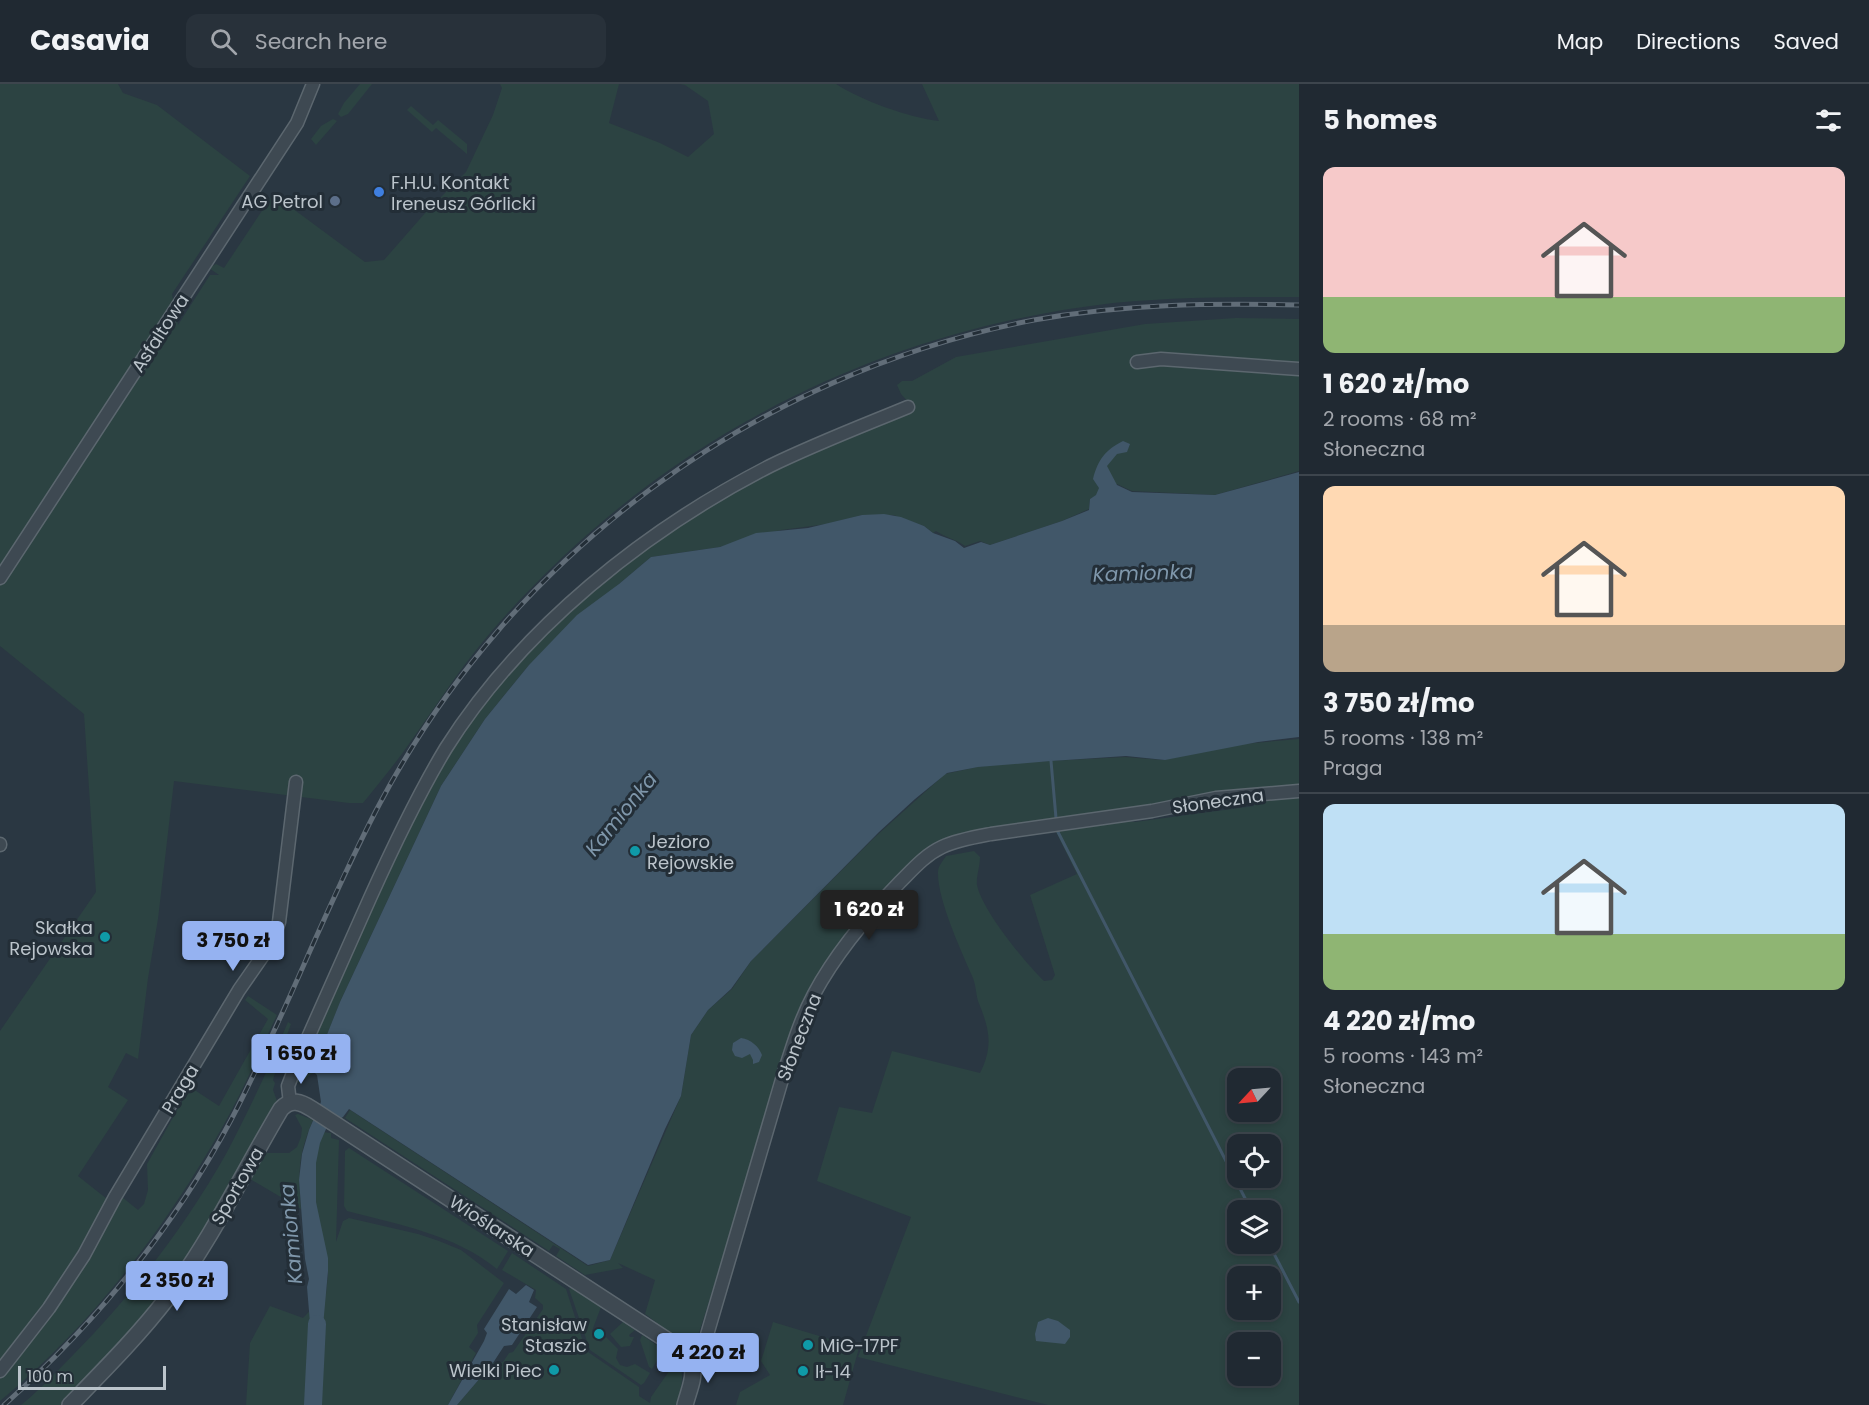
<!DOCTYPE html>
<html lang="en">
<head>
<meta charset="utf-8">
<style>
	:root { --surface:#202932; --page:#28313a; --text:#f1f3f6; --muted:#a2a6ac; --line:#3d454d; --accent:#95b2f1 }
	body { margin:0; font-family:Poppins,sans-serif; background:var(--page); color:var(--text); height:100vh; display:flex; flex-direction:column; font-size:22px; white-space:nowrap }
	* { box-sizing:border-box; margin:0 }
	p { font-size:20px; color:var(--muted) }
	.icon { flex:none; width:33px; height:33px; fill:none; stroke:currentColor; stroke-width:2; stroke-linecap:round; stroke-linejoin:round }
	.map { position:relative; flex:1; overflow:hidden }
	.details { display:flex; flex-direction:column; background:var(--surface); width:570px }
	.details>* { flex:none }
	.needle { width:39px; rotate:244deg }
	.buttons { position:absolute; left:1227px; top:984px; display:grid; gap:12px }
	.buttons a { display:grid; place-items:center; width:54px; height:54px; border-radius:12px; background:var(--surface); box-shadow:0 3px 9px #0003,0 0 0 2px var(--line); font-size:30px }
	.scale { position:absolute; left:18px; bottom:15px; width:148px; box-sizing:border-box; padding-left:6px; border:3px solid #bbc4cb; border-top:0; font-size:16px; line-height:21px; white-space:nowrap; color:#bbc4cb; -webkit-text-stroke:4px #232e37; paint-order:stroke }
	.price { position:absolute; translate:-50% -51px; padding:0 14px; border-radius:6px; background:var(--accent); color:#111; font-size:20px; line-height:39px; filter:drop-shadow(0 2px 3px #0008) }
	.price::after { content:''; position:absolute; left:50%; top:36px; width:18px; height:14px; margin-left:-9px; background:inherit; clip-path:polygon(0 0,100% 0,50% 100%) }
	.price.selected { background:#222; color:#fff }
	ul { padding:0; list-style:none }
	li { display:grid; align-content:center; gap:12px; height:318px; padding:0 24px }
	li+li { border-top:2px solid var(--line) }
	li span { display:grid; place-items:center; height:186px; border-radius:12px; color:#555 }
	li>.icon { margin-inline-start:auto }
	span .icon { width:108px; height:108px; fill:#fffc; stroke-width:1 }
	li b { font-size:26px }
	h2 { display:flex; justify-content:space-between; align-items:center; height:72px; padding:0 24px; font-size:26px }
	header { display:flex; align-items:center; gap:36px; box-sizing:border-box; height:84px; padding:0 30px; background:var(--surface); border-bottom:2px solid var(--line) }
	header strong { font-size:28px }
	nav { display:flex; gap:33px; margin-inline-start:auto; font-size:21px }
	.search { width:420px; height:54px; background:var(--page); display:flex; align-items:center; gap:15px; box-sizing:border-box; padding:0 21px; border-radius:12px; color:var(--muted); font-size:22px }
	main { display:flex; flex:1; min-height:0 }
	.map>svg:first-child { display:block }
	.green { fill:#2c4342; fill-rule:evenodd }
	.water { fill:#415769 }
	.lines { fill:none; stroke-linecap:round; stroke-linejoin:round }
	.stream { stroke:#415769; stroke-width:3 }
	.river { stroke:#415769; stroke-width:18 }
	.minor-casing { stroke:#5c676f; stroke-width:15 }
	.tertiary-casing { stroke:#5c676f; stroke-width:18 }
	.minor { stroke:#3e4952; stroke-width:12 }
	.tertiary { stroke:#3e4952; stroke-width:15 }
	.rail-casing { stroke:#616d78; stroke-width:5 }
	.rail { stroke:#232e37; stroke-width:3; stroke-dasharray:9; stroke-linecap:butt }
	.shop-dot { fill:#3f7fe0; stroke:#232e37; stroke-width:2 }
	.service-dot { fill:#5c6f8a; stroke:#232e37; stroke-width:2 }
	.culture-dot { fill:#0f9aa8; stroke:#232e37; stroke-width:2 }
	.labels { text-anchor:middle; dominant-baseline:central; stroke-width:6; stroke-linejoin:round; paint-order:stroke }
	.poi-label { font-size:18px; fill:#bbc4cb; stroke:#232e37; text-anchor:start }
	.street-label { font-size:18px; fill:#bbc4cb; stroke:#232e37 }
	.water-label { font-size:20px; font-style:italic; fill:#7f97ab; stroke:#232e37 }
</style>
</head>
<body>
<header>
<strong>Casavia</strong>
<div class="search"><svg class="icon" aria-label="search" viewBox="0 0 24 24"><circle cx="10" cy="10" r="6"/><path d="M15 15l6 6"/></svg>Search here</div>
<nav><a>Map</a><a>Directions</a><a>Saved</a></nav>
</header>
<main>
<div class="map">
<svg width="1299" height="1321" viewBox="0 0 1299 1321">
	<rect width="100%" height="100%" fill="#2a3742"/>
	<g class="green">
		<path d="M0,0H118L123,9L157,21L250,92L172,210L178,241L210,191H219L209,184L216,180L224,184L273,110L365,178L384,176L426,128L466,88L493,31L502,4L500,0H619L609,39L660,59L688,73L714,50L708,17L685,1L680,0H836C860,16 910,34 939,37L922,0H1299V213C1237,213 1175,213 1113,219C897,244 699,337 545,490C521,514 493,544 473,570C451,598 432,628 411,657C396,679 379,699 363,719H349L174,697L158,835L148,894L138,975L126,969L108,1003L128,1016L78,1092L107,1115L63,1193L34,1235L0,1278V947L96,808L84,630L0,562Z"/>
		<polygon points="360,0 372,0 348,30 341,33 338,30 344,19"/>
		<polygon points="411,22 433,41 438,36 467,60 467,70 436,44 432,48 407,26"/>
		<polygon points="333,35 337,37 316,61 311,55 321,42"/>
		<path d="M1236,234L1299,235V387L1215,411L1132,407L1117,400L1090,415L1089,425L1062,437L990,461L980,457L965,462C955,455 945,453 936,447L933,449L924,442L893,431H862L827,440L781,446L720,463L651,473L619,500L529,581L485,635L441,702L340,918L320,968L314,988L301,998L295,999L297,987L402,756L435,692L477,627L519,576L570,524L648,461L752,395L910,320L901,310L897,301L902,297H912L956,273L1145,240Z"/>
		<path d="M1299,655V1321H1048L858,1273L911,1133L817,1097L839,1023L872,1029L892,967L980,989C994,961 989,944 978,917C976,910 976,902 973,894C962,869 937,815 938,788C938,782 943,777 946,772L974,767L980,773C980,782 976,793 977,801C982,826 1025,879 1044,897L1052,896L1055,891L1030,811L1077,790L1056,748L1124,736L1135,738L1254,722L1251,708L1065,736L918,773L903,786L810,907L790,950L745,1105L696,1258C682,1261 657,1238 645,1230L655,1196L618,1179L623,1184L585,1191L556,1172L560,1165L553,1161L549,1167L345,1034L350,1026L588,1182L610,1176L681,1012L691,951L708,926L732,905L751,877L874,754L945,690L977,683L1009,679L1125,673L1162,676L1243,660ZM1238,994H1270V1028H1238ZM1238,1060H1270V1094H1238ZM1238,1126H1270V1160H1238ZM1238,1192H1270V1226H1238ZM1238,1258H1270V1292H1238Z"/>
		<path d="M248,912L277,931C259,968 243,1007 223,1042C165,1145 91,1242 0,1317V1294L45,1236L122,1113L138,1126L144,1120L148,1106L147,1080L190,1003L219,1022L268,935L245,916Z"/>
		<path d="M288,938L291,940L282,965L273,996L275,999L273,1006L277,1017L214,1133L189,1174L147,1232L64,1321H21C40,1306 57,1287 74,1270C132,1211 185,1143 226,1070C249,1027 269,983 288,938Z"/>
		<path d="M298,1030L313,1036C298,1071 298,1088 301,1125L250,1095L265,1069H289L297,1063L301,1053L302,1044L295,1031Z"/>
		<polygon points="322,1048 331,1049 331,1054 339,1056 336,1158 343,1137 349,1134 418,1150 439,1157 461,1166 504,1199 477,1241 478,1249 469,1263 476,1269 448,1321 246,1321 250,1259 270,1222 303,1234 326,1210 328,1191 328,1181 312,1102 319,1054"/>
		<path d="M349,1064L508,1167L497,1185C454,1150 399,1141 347,1127L344,1122L345,1067Z"/>
		<path d="M512,1169L566,1205L585,1264L588,1268L639,1303V1312L650,1319L651,1313L672,1283L680,1282C685,1294 680,1309 676,1321H457L493,1279L503,1278L509,1269L513,1268L543,1225V1221L535,1214L536,1206L502,1186Z"/>
		<polygon points="571,1204 601,1223 592,1247 593,1254 601,1258 606,1253 618,1265 616,1274 620,1281 627,1283 635,1280 650,1289 644,1299 641,1301 590,1266 569,1205"/>
		<polygon points="623,1238 635,1246 629,1251 630,1253 634,1253 630,1262 621,1263 610,1250"/>
		<polygon points="773,1238 859,1264 843,1321 736,1321 740,1308 770,1291 761,1277"/>
		<polygon points="642,1251 662,1265 662,1268 652,1285 649,1283 640,1256"/>
	</g>
	<g class="water">
		<path d="M1123,357L1130,360L1127,368L1117,370L1107,382L1117,401L1132,408L1215,411L1299,388V653L1258,658L1165,676L1126,672L1051,677L978,683L947,689L915,715L879,748L751,877L731,905L708,926L691,951L681,1012L665,1045L610,1176L588,1181L349,1025L343,1033L326,1045L320,1059L316,1079V1118L328,1174V1187L321,1264L312,1263L307,1203L309,1195L305,1175L299,1096L302,1070L309,1046L321,1018L317,991L314,988L320,968L340,918L441,702L485,635L529,581L577,531L619,500L651,473L720,463L756,449L808,444L862,431L884,430L901,433L924,442L933,449L955,457L964,464L981,458L990,461L1062,437L1089,426L1090,415L1096,411L1099,404L1093,395C1098,376 1105,366 1123,357Z"/>
		<path d="M741,954C751,955 759,963 762,971L759,978L753,980V976L750,970L742,974L735,972L732,966L733,959Z"/>
		<polygon points="526,1201 534,1206 529,1218 537,1223 512,1261 504,1262 493,1279 457,1321 448,1321 484,1257 487,1249 484,1245 509,1205 516,1210"/>
		<polygon points="1048,1234 1058,1237 1070,1246 1070,1253 1065,1260 1036,1257 1035,1250 1038,1238"/>
	</g>
	<g class="lines">
		<g class="stream">
			<polyline points="1051,677 1056,734"/>
			<polyline points="1058,748 1251,1126"/>
			<polyline points="1269,1160 1299,1218"/>
		</g>
		<polyline class="river" points="313,1321 317,1240"/>
		<defs>
			<g id="minor">
				<polyline points="1137,278 1161,275 1299,285"/>
				<polyline points="0,494 297,39 313,0"/>
				<polyline points="0,760 0,761"/>
				<path d="M290,1019L288,1002L298,976C322,922 346,868 370,814C393,763 417,712 446,664C522,544 645,446 770,382C815,360 862,342 908,323"/>
				<path d="M692,1278L699,1271L704,1261L783,992C792,964 800,936 814,910C836,869 868,831 900,798C913,785 925,771 942,763C957,756 975,753 991,750L1152,727L1216,714L1299,707"/>
				<polyline points="0,1287 49,1224 84,1171 115,1113 239,906 271,860 279,838 296,698"/>
			</g>
			<path id="tertiary" d="M70,1321C104,1286 139,1251 168,1213C212,1155 244,1087 281,1025C291,1014 301,1018 312,1025L676,1262C701,1284 693,1292 685,1321"/>
		</defs>
		<use href="#minor" class="minor-casing"/>
		<use href="#tertiary" class="tertiary-casing"/>
		<use href="#minor" class="minor"/>
		<use href="#tertiary" class="tertiary"/>
		<defs>
			<path id="rail" d="M4,1321C96,1239 173,1145 231,1036C285,933 325,823 379,721C511,470 756,289 1034,236C1122,220 1210,219 1299,221"/>
		</defs>
		<use href="#rail" class="rail-casing"/>
		<use href="#rail" class="rail"/>
	</g>
	<circle class="shop-dot" cx="379" cy="108" r="6"/>
	<circle class="service-dot" cx="335" cy="117" r="6"/>
	<g class="culture-dot">
		<circle cx="635" cy="767" r="6"/>
		<circle cx="105" cy="853" r="6"/>
		<circle cx="599" cy="1250" r="6"/>
		<circle cx="808" cy="1261" r="6"/>
		<circle cx="554" cy="1286" r="6"/>
		<circle cx="803" cy="1287" r="6"/>
	</g>
	<g class="labels">
		<g class="poi-label">
			<text x="391" y="98">F.H.U. Kontakt<tspan x="391" dy="21">Ireneusz Górlicki</tspan></text>
			<text x="323" y="117" text-anchor="end">AG Petrol</text>
			<text x="647" y="757">Jezioro<tspan x="647" dy="21">Rejowskie</tspan></text>
			<text x="93" y="843" text-anchor="end">Skałka<tspan x="93" dy="21">Rejowska</tspan></text>
			<text x="587" y="1240" text-anchor="end">Stanisław<tspan x="587" dy="21">Staszic</tspan></text>
			<text x="820" y="1261">MiG-17PF</text>
			<text x="542" y="1286" text-anchor="end">Wielki Piec</text>
			<text x="815" y="1287">Ił-14</text>
		</g>
		<g class="street-label">
			<text transform="translate(160 249) rotate(-57)">Asfaltowa</text>
			<text transform="translate(1218 717) rotate(-8)">Słoneczna</text>
			<text transform="translate(799 953) rotate(-69)">Słoneczna</text>
			<text transform="translate(180 1005) rotate(-59)">Praga</text>
			<text transform="translate(237 1102) rotate(-60)">Sportowa</text>
			<text transform="translate(492 1142) rotate(33)">Wioślarska</text>
		</g>
		<g class="water-label">
			<text transform="translate(1143 489) rotate(-2)">Kamionka</text>
			<text transform="translate(621 730) rotate(-51)">Kamionka</text>
			<text transform="translate(291 1150) rotate(-95)">Kamionka</text>
		</g>
	</g>
</svg>
<div class="buttons">
<a><svg class="needle" viewBox="-14 -14 28 28"><path d="M0-13l5 13h-10z" fill="#e53935"/><path d="M0 13l5-13h-10z" fill="#a2a6ac"/></svg></a>
<a><svg class="icon" aria-label="locate" viewBox="0 0 24 24"><circle cx="12" cy="12" r="6"/><path d="M12 2v4M12 18v4M2 12h4M18 12h4"/></svg></a>
<a><svg class="icon" aria-label="layers" viewBox="0 0 24 24"><path d="M12 4l9 5-9 5-9-5zM3 14l9 5 9-5"/></svg></a>
<a>+</a>
<a>−</a>
</div>
<div class="scale">100 m</div>
<b class="price selected" style="left:869px;top:857px">1 620 zł</b>
<b class="price" style="left:233px;top:888px">3 750 zł</b>
<b class="price" style="left:301px;top:1001px">1 650 zł</b>
<b class="price" style="left:177px;top:1228px">2 350 zł</b>
<b class="price" style="left:708px;top:1300px">4 220 zł</b>
</div>
<section class="details">
<h2>5 homes<svg class="icon" aria-label="filters" viewBox="0 0 24 24"><path d="M4 7h16M4 17h16"/><circle cx="9" cy="7" r="2"/><circle cx="15" cy="17" r="2"/></svg></h2>
<ul>
<li><span style="background:linear-gradient(#f6c9c9 70%,#8fb573 0)"><svg class="icon" aria-label="home" viewBox="0 0 24 24"><path d="M3 11l9-7 9 7M6 9v11h12V9"/></svg></span><div><b>1 620 zł/mo</b><p>2 rooms · 68 m²</p><p>Słoneczna</p></div></li>
<li><span style="background:linear-gradient(#ffd9b3 75%,#b9a48a 0)"><svg class="icon" aria-label="home" viewBox="0 0 24 24"><path d="M3 11l9-7 9 7M6 9v11h12V9"/></svg></span><div><b>3 750 zł/mo</b><p>5 rooms · 138 m²</p><p>Praga</p></div></li>
<li><span style="background:linear-gradient(#bfe0f5 70%,#8fb573 0)"><svg class="icon" aria-label="home" viewBox="0 0 24 24"><path d="M3 11l9-7 9 7M6 9v11h12V9"/></svg></span><div><b>4 220 zł/mo</b><p>5 rooms · 143 m²</p><p>Słoneczna</p></div></li>
</ul>
</section>
</main>
</body>
</html>
